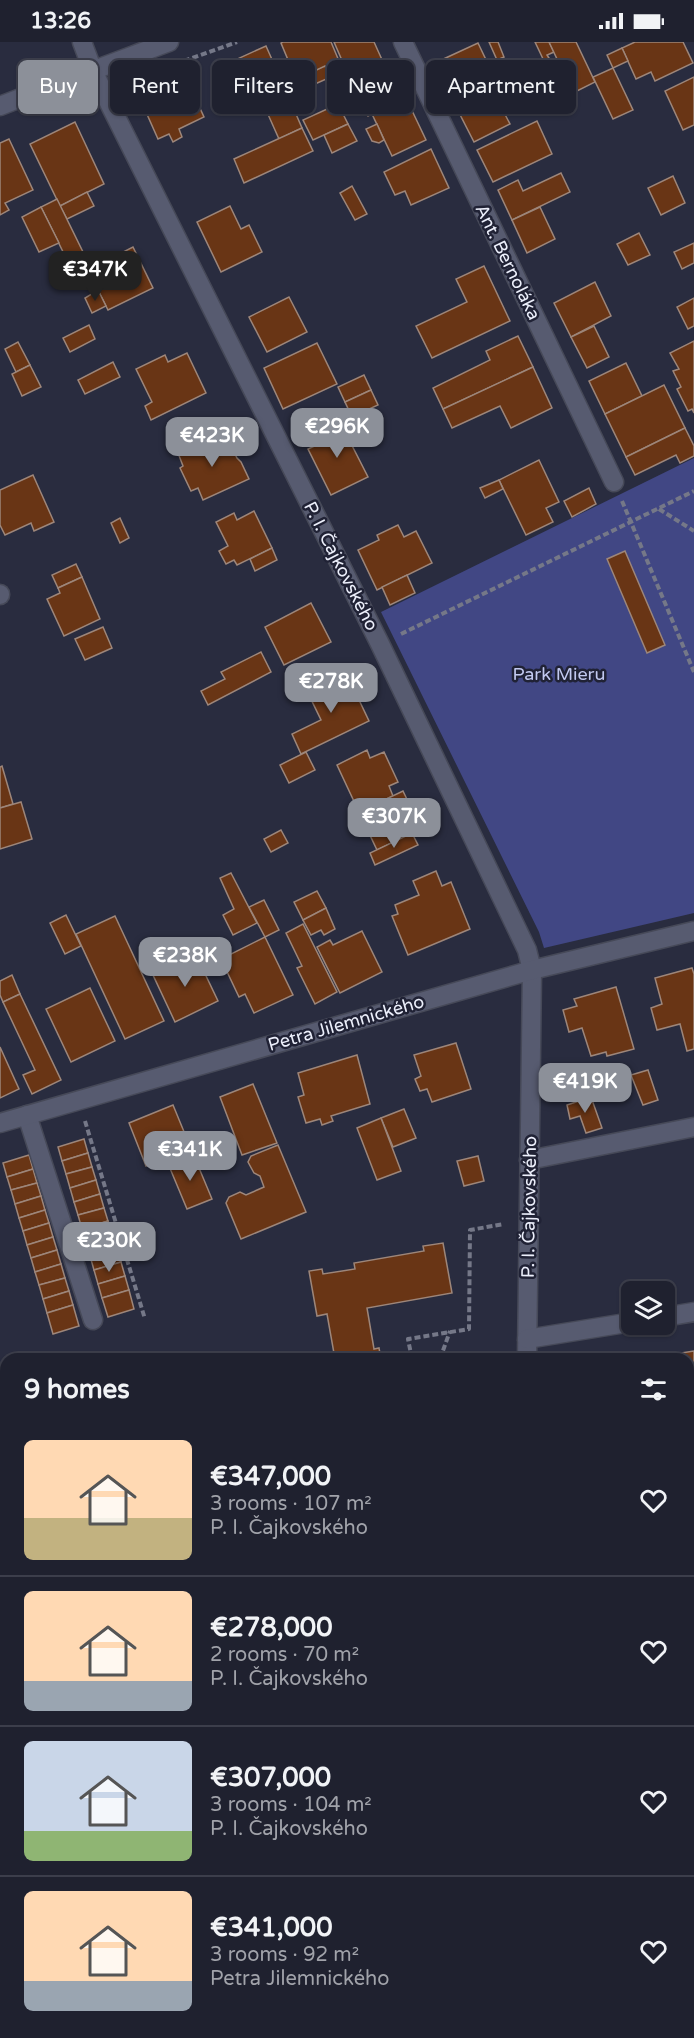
<!DOCTYPE html>
<html lang="en">
<head>
<meta charset="utf-8">
<style>
	:root { --surface:#1f212f; --page:#2c2e3b; --text:#f1f3f6; --muted:#a1a3aa; --line:#3c3e4b; --accent:#8c9099 }
	body { margin:0; font-family:"Varela Round",sans-serif; background:var(--page); color:var(--text); height:100vh; display:flex; flex-direction:column; font-size:22px; white-space:nowrap }
	* { box-sizing:border-box; margin:0 }
	p { font-size:20px; color:var(--muted) }
	.icon { flex:none; width:33px; height:33px; fill:none; stroke:currentColor; stroke-width:2; stroke-linecap:round; stroke-linejoin:round }
	.map { position:relative; flex:1; overflow:hidden }
	.panel { position:absolute; left:0px; top:1311px; width:694px; height:686px; display:flex; flex-direction:column; background:var(--surface); border-radius:18px 18px 0 0; box-shadow:0 2px 4px #0004,0 0 0 2px var(--line) }
	.panel>* { flex:none }
	.guide { position:absolute; left:18px; top:18px; width:658px; height:54px; display:flex; gap:12px }
	.tools { position:absolute; left:621px; top:1239px; display:grid; gap:12px }
	.tools a { display:grid; place-items:center; width:54px; height:54px; border-radius:9px; background:var(--surface); box-shadow:0 2px 4px #0004,0 0 0 2px var(--line); font-size:30px }
	.price { position:absolute; translate:-50% -51px; padding:0 14px; border-radius:12px; background:var(--accent); color:#fff; font-size:20px; line-height:39px; filter:drop-shadow(0 2px 3px #0008) }
	.price::after { content:''; position:absolute; left:50%; top:36px; width:18px; height:14px; margin-left:-9px; background:inherit; clip-path:polygon(0 0,100% 0,50% 100%) }
	.price.current { background:#222; color:#fff }
	ul { padding:0; list-style:none }
	li { display:flex; align-items:center; gap:18px; height:150px; padding:0 24px }
	li+li { border-top:2px solid var(--line) }
	li span { display:grid; place-items:center; flex:none; width:168px; height:120px; border-radius:9px; color:#555 }
	li>.icon { margin-inline-start:auto }
	span .icon { width:72px; height:72px; fill:#fffc; stroke-width:1 }
	li b { font-size:26px }
	h2 { display:flex; justify-content:space-between; align-items:center; height:72px; padding:0 24px; font-size:26px }
	.tag { padding:0 21px; border-radius:9px; background:var(--surface); box-shadow:0 2px 4px #0004,0 0 0 2px var(--line); font-size:21px; line-height:54px }
	.tag.current { background:var(--accent); color:#fff }
	.status { display:flex; justify-content:space-between; align-items:center; height:42px; padding:0 30px; background:var(--surface); direction:ltr }
	.status svg { height:16px; fill:currentColor }
	.map>svg:first-child { display:block }
	.green { fill:#414784 }
	.building { fill:#693515; stroke:#9d867a; stroke-width:1.5 }
	.lines { fill:none; stroke-linecap:round; stroke-linejoin:round }
	.minor-casing { stroke:#464958; stroke-width:21 }
	.path { stroke:#757888; stroke-width:4; stroke-dasharray:6 3; stroke-linecap:butt }
	.minor { stroke:#575b70; stroke-width:18 }
	.labels { text-anchor:middle; dominant-baseline:central; stroke-width:5; stroke-linejoin:round; paint-order:stroke }
	.street-label { font-size:18px; fill:#eceffb; stroke:#202235 }
	.park-label { font-size:18px; fill:#c2c9f0; stroke:#202235 }
</style>
</head>
<body>
<div class="status"><b>13:26</b><svg viewBox="0 0 49 12"><path d="M0 12V9h3v3zM5 12V6h3v6zM10 12V3h3v9zM15 12V0h3v12zM26 1h20v11H26zM47 4h2v5h-2z"/></svg></div>
<div class="map">
<svg width="694" height="1996" viewBox="0 0 694 1996">
	<rect width="100%" height="100%" fill="#292c3f"/>
	<g class="green">
		<polygon points="694,416 694,871 544,906 539,890 381,570"/>
		<polygon points="513,1990 638,1990 639,1996 513,1996"/>
	</g>
	<g class="building">
		<polygon points="283,0 331,0 339,19 296,37 281,1"/>
		<polygon points="334,0 374,0 388,31 354,46"/>
		<polygon points="489,0 498,0 504,15 497,18"/>
		<polygon points="535,0 549,0 554,10 547,13 549,16 544,19"/>
		<polygon points="549,0 576,0 595,40 573,51"/>
		<polygon points="635,0 683,0 693,21 655,39 651,30 636,37 622,6"/>
		<polygon points="478,1 488,22 446,42 437,20"/>
		<polygon points="266,4 282,40 240,58 224,23"/>
		<polygon points="622,6 628,19 613,26 607,13"/>
		<polygon points="325,24 331,35 315,42 310,31"/>
		<polygon points="613,26 633,68 613,77 593,35"/>
		<polygon points="493,29 506,55 498,59 510,82 474,100 449,51"/>
		<polygon points="185,34 204,75 179,87 182,95 173,100 169,92 158,97 146,70 150,68 143,53"/>
		<polygon points="694,35 694,83 683,88 665,49"/>
		<polygon points="282,40 302,86 279,97 258,50"/>
		<polygon points="391,45 398,59 368,74 361,60"/>
		<polygon points="406,56 426,98 392,114 372,72"/>
		<polygon points="338,62 348,82 313,98 303,78"/>
		<polygon points="537,79 552,112 493,140 477,108"/>
		<polygon points="75,80 104,142 60,164 30,102"/>
		<polygon points="348,82 357,99 332,111 324,93"/>
		<polygon points="377,82 384,98 379,101 372,99 366,87"/>
		<polygon points="302,86 313,109 244,141 234,117"/>
		<polygon points="9,97 33,148 5,161 9,168 0,173 0,101"/>
		<polygon points="431,107 449,146 411,163 405,149 395,153 384,130"/>
		<polygon points="561,131 570,150 512,178 498,148 518,138 523,149"/>
		<polygon points="673,134 685,161 661,173 648,146"/>
		<polygon points="352,144 367,172 355,178 340,151"/>
		<polygon points="87,150 94,164 67,177 60,164"/>
		<polygon points="57,157 85,214 69,222 41,165"/>
		<polygon points="230,164 241,187 249,183 262,210 221,230 197,180"/>
		<polygon points="41,165 59,201 39,210 22,175"/>
		<polygon points="540,165 555,197 527,211 512,178"/>
		<polygon points="639,191 650,213 628,223 617,202"/>
		<polygon points="694,201 694,221 682,227 674,210"/>
		<polygon points="133,205 153,246 108,268 88,228"/>
		<polygon points="484,224 510,279 432,316 416,284 467,260 456,237"/>
		<polygon points="595,240 611,274 571,295 554,261"/>
		<polygon points="98,248 106,264 92,271 85,256"/>
		<polygon points="289,255 307,290 267,310 249,275"/>
		<polygon points="694,256 694,284 688,287 677,265"/>
		<polygon points="89,283 95,297 70,310 63,296"/>
		<polygon points="594,284 609,315 587,326 571,295"/>
		<polygon points="518,294 533,325 443,367 433,346 490,318 486,309"/>
		<polygon points="694,299 694,371 692,367 688,369 677,347 681,345 673,329 679,327 670,311"/>
		<polygon points="18,300 30,323 16,330 5,307"/>
		<polygon points="317,301 337,342 283,367 264,326"/>
		<polygon points="187,311 206,351 151,378 145,364 152,360 136,327 165,313 168,320"/>
		<polygon points="113,320 120,335 85,352 78,338"/>
		<polygon points="626,321 642,354 605,372 589,339"/>
		<polygon points="30,323 41,345 22,354 12,332"/>
		<polygon points="533,325 552,366 511,386 500,364 452,386 443,367"/>
		<polygon points="364,333 371,348 345,360 338,345"/>
		<polygon points="664,343 685,386 626,415 605,372"/>
		<polygon points="371,348 378,363 352,375 345,360"/>
		<polygon points="340,380 368,435 331,453 308,407 319,402 314,393"/>
		<polygon points="685,386 694,404 694,414 680,421 676,413 635,433 626,415"/>
		<polygon points="226,394 237,416 241,420 249,437 203,458 198,446 191,449 180,426 183,424 178,411 205,399 207,403"/>
		<polygon points="539,418 559,460 546,466 553,480 526,493 499,438"/>
		<polygon points="33,433 54,480 34,489 31,481 5,493 0,483 0,448"/>
		<polygon points="499,438 503,447 485,456 480,446"/>
		<polygon points="589,446 596,462 572,475 564,459"/>
		<polygon points="254,469 272,506 237,523 234,518 226,522 219,509 228,504 216,480 234,471 237,478"/>
		<polygon points="120,476 129,496 120,501 111,481"/>
		<polygon points="398,483 404,495 416,489 432,521 377,548 358,508 379,498 377,493"/>
		<polygon points="272,506 277,518 255,529 250,517"/>
		<polygon points="625,509 665,603 647,611 607,517"/>
		<polygon points="76,522 82,535 58,546 52,533"/>
		<polygon points="407,533 415,551 390,563 382,545"/>
		<polygon points="82,535 100,577 64,594 47,557 60,551 58,546"/>
		<polygon points="311,561 331,600 284,623 265,585"/>
		<polygon points="103,585 112,606 85,618 75,597"/>
		<polygon points="261,610 271,630 208,663 201,649 225,637 221,630"/>
		<polygon points="338,634 341,641 349,637 369,679 301,712 292,692 321,678 307,649"/>
		<polygon points="367,708 370,716 384,710 398,740 389,744 393,754 359,770 337,723"/>
		<polygon points="306,710 315,728 289,741 280,723"/>
		<polygon points="2,724 13,762 0,766 0,725"/>
		<polygon points="403,749 421,787 377,808 359,770"/>
		<polygon points="21,760 32,797 0,807 0,766"/>
		<polygon points="281,788 288,801 271,810 264,797"/>
		<polygon points="412,791 418,803 375,823 370,811"/>
		<polygon points="436,829 442,844 451,840 470,887 408,913 392,874 398,872 395,863 419,853 413,839"/>
		<polygon points="231,831 257,881 233,893 223,873 234,867 220,836"/>
		<polygon points="317,849 326,866 303,878 294,860"/>
		<polygon points="264,858 279,888 265,895 249,865"/>
		<polygon points="326,866 335,887 324,893 321,888 311,893 303,878"/>
		<polygon points="66,873 81,904 65,912 50,881"/>
		<polygon points="115,874 164,979 125,997 76,892"/>
		<polygon points="303,882 337,950 315,962 297,926 302,924 286,891"/>
		<polygon points="362,889 382,930 340,951 317,905 330,898 333,903"/>
		<polygon points="265,895 293,953 254,971 245,952 239,955 221,917"/>
		<polygon points="196,913 218,959 175,980 153,933"/>
		<polygon points="692,926 694,932 694,1007 687,1009 680,982 657,988 651,966 662,962 655,936"/>
		<polygon points="12,933 20,952 3,960 0,953 0,939"/>
		<polygon points="616,945 634,1007 607,1014 606,1010 591,1014 582,986 569,990 563,968 577,964 574,957"/>
		<polygon points="90,946 115,999 71,1020 46,967"/>
		<polygon points="20,952 61,1038 32,1052 23,1033 35,1028 3,960"/>
		<polygon points="456,1001 471,1047 432,1060 427,1047 420,1049 415,1037 421,1034 414,1013"/>
		<polygon points="0,1005 19,1047 0,1056"/>
		<polygon points="357,1013 370,1062 331,1074 333,1079 322,1083 320,1077 306,1081 298,1055 304,1053 298,1031"/>
		<polygon points="648,1028 658,1058 643,1063 631,1033"/>
		<polygon points="253,1042 277,1101 242,1113 220,1055"/>
		<polygon points="591,1055 602,1086 586,1091 580,1074 570,1077 567,1063"/>
		<polygon points="173,1063 194,1114 164,1126 161,1118 146,1124 129,1081"/>
		<polygon points="404,1067 416,1096 393,1105 381,1076"/>
		<polygon points="381,1076 401,1129 377,1138 357,1086"/>
		<polygon points="84,1097 88,1111 62,1119 58,1105"/>
		<polygon points="278,1103 306,1170 241,1197 226,1161 229,1155 240,1150 246,1153 264,1145 260,1134 254,1131 248,1120 251,1114"/>
		<polygon points="88,1111 92,1125 66,1132 62,1119"/>
		<polygon points="29,1113 33,1127 7,1135 3,1121"/>
		<polygon points="194,1114 212,1157 187,1167 169,1124"/>
		<polygon points="478,1114 484,1139 464,1144 457,1119"/>
		<polygon points="92,1125 96,1138 70,1146 66,1132"/>
		<polygon points="33,1127 37,1141 11,1148 7,1135"/>
		<polygon points="96,1138 100,1152 74,1160 70,1146"/>
		<polygon points="37,1141 41,1154 15,1162 11,1148"/>
		<polygon points="100,1152 104,1166 78,1173 74,1160"/>
		<polygon points="41,1154 45,1168 19,1176 15,1162"/>
		<polygon points="104,1166 108,1179 82,1187 78,1173"/>
		<polygon points="45,1168 49,1181 23,1189 19,1176"/>
		<polygon points="108,1179 112,1193 86,1201 82,1187"/>
		<polygon points="49,1181 53,1195 27,1203 23,1189"/>
		<polygon points="112,1193 116,1206 90,1214 86,1201"/>
		<polygon points="53,1195 57,1208 31,1216 27,1203"/>
		<polygon points="443,1201 452,1251 367,1266 374,1307 379,1306 381,1317 335,1317 327,1272 317,1274 309,1229 322,1227 323,1232 355,1227 354,1221 424,1209 423,1204"/>
		<polygon points="116,1206 121,1220 94,1228 90,1214"/>
		<polygon points="57,1208 61,1222 35,1230 31,1216"/>
		<polygon points="121,1220 125,1234 98,1242 94,1228"/>
		<polygon points="61,1222 65,1236 39,1243 35,1230"/>
		<polygon points="125,1234 129,1248 102,1256 98,1242"/>
		<polygon points="65,1236 69,1249 43,1257 39,1243"/>
		<polygon points="129,1248 134,1267 108,1275 102,1256"/>
		<polygon points="69,1249 73,1263 47,1271 43,1257"/>
		<polygon points="73,1263 79,1284 53,1292 47,1271"/>
		<polygon points="694,1309 694,1374 688,1375 688,1317 643,1317"/>
		<polygon points="6,1448 6,1497 0,1499 0,1449"/>
		<polygon points="6,1884 6,1931 0,1932 0,1885"/>
		<polygon points="694,1944 694,1996 639,1996 638,1990 688,1990 688,1945"/>
		<polygon points="84,1990 127,1990 128,1996 85,1996"/>
		<polygon points="291,1990 344,1990 344,1996 291,1995"/>
		<rect x="381" y="1990" width="57" height="6"/>
	</g>
	<g class="lines">
		<defs>
			<g id="minor">
				<polyline points="82,0 93,29 380,602 527,908 532,928 527,1317"/>
				<polyline points="403,0 614,440"/>
				<path d="M0,64C56,42 113,21 169,0"/>
				<polyline points="0,552 0,553"/>
				<polyline points="27,1073 93,1278"/>
				<polyline points="0,1081 532,928 694,889"/>
				<polyline points="529,1118 694,1085"/>
				<polyline points="664,1275 694,1270"/>
				<polyline points="527,1297 632,1280"/>
				<polyline points="688,1545 694,1544"/>
				<polyline points="688,1603 694,1602"/>
				<polyline points="0,1653 6,1652"/>
				<polyline points="0,1697 6,1696"/>
				<polyline points="0,1826 6,1825"/>
				<polyline points="185,1990 186,1996"/>
				<polyline points="492,1996 492,1990"/>
			</g>
		</defs>
		<use href="#minor" class="minor-casing"/>
		<g class="path">
			<polyline points="184,19 237,0"/>
			<polyline points="622,459 694,630"/>
			<polyline points="659,467 694,489"/>
			<polyline points="401,592 694,449"/>
			<polyline points="85,1079 145,1277"/>
			<polyline points="412,1317 408,1297 469,1287 470,1188 504,1182"/>
			<polyline points="440,1317 450,1289"/>
			<polyline points="688,1515 694,1513"/>
			<polyline points="0,1529 6,1528"/>
			<polyline points="0,1860 6,1858"/>
			<polyline points="688,1913 694,1912"/>
			<polyline points="0,1956 6,1955"/>
			<polyline points="65,1990 66,1996"/>
			<polyline points="154,1990 155,1996"/>
		</g>
		<use href="#minor" class="minor"/>
	</g>
	<g class="labels">
		<g class="street-label">
			<text transform="translate(508 220) rotate(64)">Ant. Bernoláka</text>
			<text transform="translate(341 524) rotate(63)">P. I. Čajkovského</text>
			<text transform="translate(346 981) rotate(-16)">Petra Jilemnického</text>
			<text transform="translate(529 1165) rotate(-89)">P. I. Čajkovského</text>
		</g>
		<g class="park-label">
			<text x="559" y="632">Park Mieru</text>
		</g>
	</g>
</svg>
<div class="tools">
<a><svg class="icon" aria-label="layers" viewBox="0 0 24 24"><path d="M12 4l9 5-9 5-9-5zM3 14l9 5 9-5"/></svg></a>
</div>
<b class="price current" style="left:95px;top:260px">€347K</b>
<b class="price" style="left:337px;top:417px">€296K</b>
<b class="price" style="left:212px;top:426px">€423K</b>
<b class="price" style="left:331px;top:672px">€278K</b>
<b class="price" style="left:394px;top:807px">€307K</b>
<b class="price" style="left:185px;top:946px">€238K</b>
<b class="price" style="left:585px;top:1072px">€419K</b>
<b class="price" style="left:190px;top:1140px">€341K</b>
<b class="price" style="left:109px;top:1231px">€230K</b>
<div class="guide">
<a class="tag current">Buy</a>
<a class="tag">Rent</a>
<a class="tag">Filters</a>
<a class="tag">New</a>
<a class="tag">Apartment</a>
</div>
<section class="panel">
<h2>9 homes<svg class="icon" aria-label="filters" viewBox="0 0 24 24"><path d="M4 7h16M4 17h16"/><circle cx="9" cy="7" r="2"/><circle cx="15" cy="17" r="2"/></svg></h2>
<ul>
<li><span style="background:linear-gradient(#ffd9b3 65%,#c2b280 0)"><svg class="icon" aria-label="home" viewBox="0 0 24 24"><path d="M3 11l9-7 9 7M6 9v11h12V9"/></svg></span><div><b>€347,000</b><p>3 rooms · 107 m²</p><p>P. I. Čajkovského</p></div><svg class="icon" aria-label="heart" viewBox="0 0 24 24"><path d="M12 20l-8-8c-3-5 5-10 8-4 3-6 11-1 8 4z"/></svg></li>
<li><span style="background:linear-gradient(#ffd9b3 75%,#9aa5b1 0)"><svg class="icon" aria-label="home" viewBox="0 0 24 24"><path d="M3 11l9-7 9 7M6 9v11h12V9"/></svg></span><div><b>€278,000</b><p>2 rooms · 70 m²</p><p>P. I. Čajkovského</p></div><svg class="icon" aria-label="heart" viewBox="0 0 24 24"><path d="M12 20l-8-8c-3-5 5-10 8-4 3-6 11-1 8 4z"/></svg></li>
<li><span style="background:linear-gradient(#c9d6e8 75%,#8fb573 0)"><svg class="icon" aria-label="home" viewBox="0 0 24 24"><path d="M3 11l9-7 9 7M6 9v11h12V9"/></svg></span><div><b>€307,000</b><p>3 rooms · 104 m²</p><p>P. I. Čajkovského</p></div><svg class="icon" aria-label="heart" viewBox="0 0 24 24"><path d="M12 20l-8-8c-3-5 5-10 8-4 3-6 11-1 8 4z"/></svg></li>
<li><span style="background:linear-gradient(#ffd9b3 75%,#9aa5b1 0)"><svg class="icon" aria-label="home" viewBox="0 0 24 24"><path d="M3 11l9-7 9 7M6 9v11h12V9"/></svg></span><div><b>€341,000</b><p>3 rooms · 92 m²</p><p>Petra Jilemnického</p></div><svg class="icon" aria-label="heart" viewBox="0 0 24 24"><path d="M12 20l-8-8c-3-5 5-10 8-4 3-6 11-1 8 4z"/></svg></li>
</ul>
</section>
</div>
</body>
</html>
